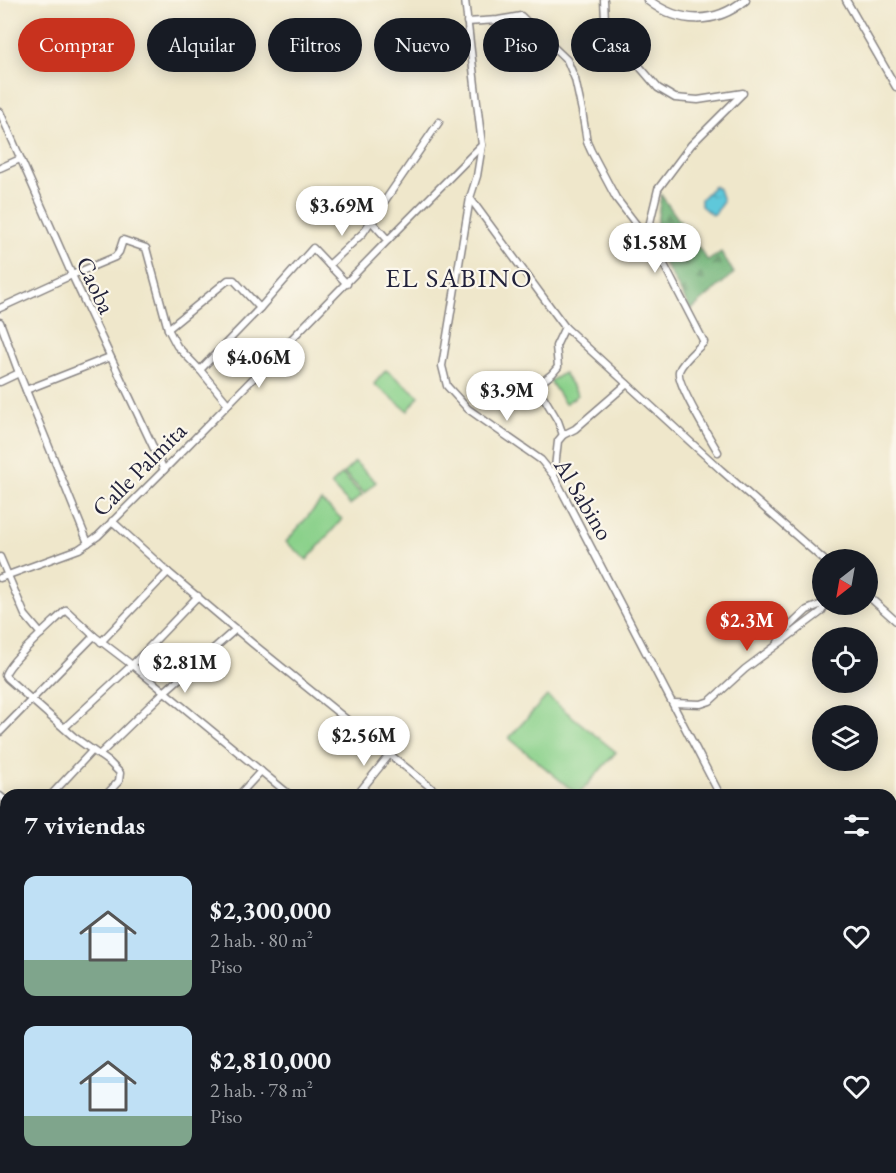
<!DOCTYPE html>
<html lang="es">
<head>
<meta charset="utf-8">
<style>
	:root { --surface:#171b24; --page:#20242c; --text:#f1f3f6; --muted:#9ea1a6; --accent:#c8321e }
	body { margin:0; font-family:"EB Garamond",serif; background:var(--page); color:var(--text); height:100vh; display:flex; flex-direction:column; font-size:22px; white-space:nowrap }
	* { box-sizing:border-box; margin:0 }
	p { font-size:20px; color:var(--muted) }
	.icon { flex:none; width:33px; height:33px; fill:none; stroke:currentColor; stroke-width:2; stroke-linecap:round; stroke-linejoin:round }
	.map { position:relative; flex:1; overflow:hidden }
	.drawer { position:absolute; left:0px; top:789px; width:897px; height:384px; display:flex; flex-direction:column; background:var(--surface); border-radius:18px 18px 0 0; box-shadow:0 3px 15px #0003 }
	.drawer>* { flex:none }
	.guide { position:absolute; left:18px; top:18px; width:861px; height:54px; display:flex; gap:12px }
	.needle { width:39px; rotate:211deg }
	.tools { position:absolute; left:812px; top:549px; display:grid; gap:12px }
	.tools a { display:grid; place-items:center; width:66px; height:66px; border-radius:50%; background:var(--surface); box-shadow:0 3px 15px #0003; font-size:30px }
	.price { position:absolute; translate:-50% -51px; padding:0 14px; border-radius:21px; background:#fff; color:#222; font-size:20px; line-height:39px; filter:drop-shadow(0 2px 3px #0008) }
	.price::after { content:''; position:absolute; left:50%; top:36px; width:18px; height:14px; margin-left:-9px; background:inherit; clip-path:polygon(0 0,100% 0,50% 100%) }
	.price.selected { background:var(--accent); color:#fff }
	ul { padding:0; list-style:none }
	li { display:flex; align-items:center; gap:18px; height:150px; padding:0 24px }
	li span { display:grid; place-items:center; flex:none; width:168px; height:120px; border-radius:12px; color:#555 }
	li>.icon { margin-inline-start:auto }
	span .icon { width:72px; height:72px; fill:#fffc; stroke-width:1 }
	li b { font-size:26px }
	h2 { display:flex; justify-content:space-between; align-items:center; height:72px; padding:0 24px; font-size:26px }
	.pill { padding:0 21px; border-radius:27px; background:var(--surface); box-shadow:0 3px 15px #0003; font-size:21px; line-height:54px }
	.pill.selected { background:var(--accent); color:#fff }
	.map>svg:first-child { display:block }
	.green { fill:#8bd18b; stroke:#567a63; stroke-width:1.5 }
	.forest { fill:url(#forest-firs); stroke:#496a59; stroke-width:1.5 }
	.water { fill:url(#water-ripples); stroke:#40758a; stroke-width:1.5 }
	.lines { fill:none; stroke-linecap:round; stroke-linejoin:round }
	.minor-casing { stroke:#888483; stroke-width:9 }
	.secondary-casing { stroke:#888483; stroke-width:11 }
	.minor { stroke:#fff; stroke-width:6 }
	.secondary { stroke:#fff; stroke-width:8 }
	.labels { text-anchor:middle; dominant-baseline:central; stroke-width:4.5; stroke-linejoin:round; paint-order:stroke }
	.street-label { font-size:24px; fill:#22223b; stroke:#fbf7ec }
	.quarter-label { font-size:27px; letter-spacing:1.5px; fill:#22223b; stroke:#fbf7ec }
</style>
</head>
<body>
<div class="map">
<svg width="896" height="1173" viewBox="0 0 896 1173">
	<defs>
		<pattern id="forest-firs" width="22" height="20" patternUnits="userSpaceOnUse" patternTransform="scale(1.5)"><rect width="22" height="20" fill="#70b377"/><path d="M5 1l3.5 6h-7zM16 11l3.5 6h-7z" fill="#5c9163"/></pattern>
		<pattern id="water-ripples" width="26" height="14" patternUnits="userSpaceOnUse" patternTransform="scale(1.5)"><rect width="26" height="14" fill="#5fc8da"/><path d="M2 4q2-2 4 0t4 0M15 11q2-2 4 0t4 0" fill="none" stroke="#4ea2b2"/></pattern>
	</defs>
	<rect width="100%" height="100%" fill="#fbf7ec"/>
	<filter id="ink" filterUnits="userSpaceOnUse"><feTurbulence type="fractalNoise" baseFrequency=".0167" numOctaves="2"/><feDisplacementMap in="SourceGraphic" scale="12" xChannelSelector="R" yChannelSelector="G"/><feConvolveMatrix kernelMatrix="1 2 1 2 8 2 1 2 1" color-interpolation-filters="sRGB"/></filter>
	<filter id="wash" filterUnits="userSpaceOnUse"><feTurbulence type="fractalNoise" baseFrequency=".008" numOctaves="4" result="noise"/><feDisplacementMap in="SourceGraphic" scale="24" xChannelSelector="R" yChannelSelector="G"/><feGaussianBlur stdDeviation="1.35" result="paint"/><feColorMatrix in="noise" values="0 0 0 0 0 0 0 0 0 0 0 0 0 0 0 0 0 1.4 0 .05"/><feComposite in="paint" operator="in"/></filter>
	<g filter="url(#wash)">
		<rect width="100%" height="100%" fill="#efe7cb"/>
		<g class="green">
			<polygon points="386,370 419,396 408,411 374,384"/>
			<polygon points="564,373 578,395 565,404 550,381"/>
			<polygon points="355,462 376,482 364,493 344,473"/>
			<polygon points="342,474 362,495 350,505 331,485"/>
			<polygon points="321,501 342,519 307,560 286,542"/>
			<polygon points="547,696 616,752 578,795 509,738"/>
		</g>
		<polygon class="forest" points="661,195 708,261 721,252 734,273 691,310 654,244"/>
		<polygon class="water" points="714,186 719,189 723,201 716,213 712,215 701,206 701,199"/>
	</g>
	<g filter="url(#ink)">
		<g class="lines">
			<defs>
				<g id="minor">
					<polyline points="465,0 482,145 477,176 470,198 442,366 447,386 468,409 541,460 554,476 719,793 726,795"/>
					<polyline points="604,0 605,20 616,39 658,88 675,98 698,100 743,93"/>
					<polyline points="846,0 896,87"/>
					<path d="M467,22L498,20L521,16L567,60L575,79L582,111L587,142L591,151L616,198L642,232L647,235L659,255L704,342C697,350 683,360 679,371C676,383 710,438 718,452"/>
					<polyline points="0,112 72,275 164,470"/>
					<polyline points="0,168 20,159"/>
					<polyline points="470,198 565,327 721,470 824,560"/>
					<polyline points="647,235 658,189 691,145 742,94"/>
					<polyline points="388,240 371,221 439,122"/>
					<polyline points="329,265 363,233 371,221"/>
					<polyline points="0,308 72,275 115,257 119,252 123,240 146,248 168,329 177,346 200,370 228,404"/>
					<polyline points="0,322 19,373 88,543"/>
					<polyline points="168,329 228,280 234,280 260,308"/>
					<polyline points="200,370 260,308 313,248 347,284"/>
					<polyline points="0,382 19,373"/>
					<polyline points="26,390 110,357"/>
					<polyline points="563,435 558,421 540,391 542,382 552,374 558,367 556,346 565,327"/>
					<polyline points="554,476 558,441 563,435 575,429 627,384"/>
					<polyline points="112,521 168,572 252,643 440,795"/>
					<polyline points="0,557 25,615 41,634"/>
					<polyline points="0,578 79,549 98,536 164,470 388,240 482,145"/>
					<polyline points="867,595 896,621"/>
					<polyline points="101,642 168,572"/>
					<polyline points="778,642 787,629 807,610 822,604"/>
					<polyline points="673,703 701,704 710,701 745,669 821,612 826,604"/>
					<polyline points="64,728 132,665 198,596"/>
					<polyline points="0,732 94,636"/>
					<polyline points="99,755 164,692 236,629"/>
					<polyline points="51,795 92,751"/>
					<path d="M106,795L119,781L120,773L109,762L74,737L7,678L5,675C10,660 53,623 66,610L94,636L132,665L290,795"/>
					<polyline points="239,795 261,771"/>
					<polyline points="357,795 390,754"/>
					<polyline points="0,796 6,801"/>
					<polyline points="0,822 6,817"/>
					<polyline points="0,884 6,879"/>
					<polyline points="0,975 6,980"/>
					<polyline points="0,993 6,988"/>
					<polyline points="0,1032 6,1027"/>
					<polyline points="891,1081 896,1074"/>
					<polyline points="0,1106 6,1102"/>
					<polyline points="891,1152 896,1155"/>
					<polyline points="360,1167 360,1173"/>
					<polyline points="424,1167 428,1171"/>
					<polyline points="512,1167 514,1173"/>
					<polyline points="654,1167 655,1173"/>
					<polyline points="692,1167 693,1173"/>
					<polyline points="57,1173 66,1167"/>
				</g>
				<path id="secondary" d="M648,0C679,24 715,25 745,0"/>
			</defs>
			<use href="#minor" class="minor-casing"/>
			<use href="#secondary" class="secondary-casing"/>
			<use href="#minor" class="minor"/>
			<use href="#secondary" class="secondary"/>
		</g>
	</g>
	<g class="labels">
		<g class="street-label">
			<text transform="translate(96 285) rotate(65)">Caoba</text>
			<text transform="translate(139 469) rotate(-45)">Calle Palmita</text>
			<text transform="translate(584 499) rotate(59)">Al Sabino</text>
		</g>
		<g class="quarter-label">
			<text x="459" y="277">EL SABINO</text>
		</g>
	</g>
</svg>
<div class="tools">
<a><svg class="needle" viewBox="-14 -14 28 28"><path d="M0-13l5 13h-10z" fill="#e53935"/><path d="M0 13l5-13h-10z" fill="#9ea1a6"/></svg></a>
<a><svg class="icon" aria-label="locate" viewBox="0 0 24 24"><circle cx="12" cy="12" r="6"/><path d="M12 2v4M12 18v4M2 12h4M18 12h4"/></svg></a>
<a><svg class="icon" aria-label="layers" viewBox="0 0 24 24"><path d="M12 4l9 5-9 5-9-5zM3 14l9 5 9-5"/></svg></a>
</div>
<b class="price" style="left:342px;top:237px">$3.69M</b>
<b class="price" style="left:655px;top:274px">$1.58M</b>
<b class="price" style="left:259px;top:389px">$4.06M</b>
<b class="price" style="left:507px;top:422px">$3.9M</b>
<b class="price selected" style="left:747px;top:652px">$2.3M</b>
<b class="price" style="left:185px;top:694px">$2.81M</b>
<b class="price" style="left:364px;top:767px">$2.56M</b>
<div class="guide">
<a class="pill selected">Comprar</a>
<a class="pill">Alquilar</a>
<a class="pill">Filtros</a>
<a class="pill">Nuevo</a>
<a class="pill">Piso</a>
<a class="pill">Casa</a>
</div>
<section class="drawer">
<h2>7 viviendas<svg class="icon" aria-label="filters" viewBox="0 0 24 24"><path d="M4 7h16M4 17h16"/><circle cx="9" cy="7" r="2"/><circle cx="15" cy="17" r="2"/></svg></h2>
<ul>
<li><span style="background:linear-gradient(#bfe0f5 70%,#7fa58c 0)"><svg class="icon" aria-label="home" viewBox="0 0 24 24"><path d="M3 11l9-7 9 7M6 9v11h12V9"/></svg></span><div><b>$2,300,000</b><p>2 hab. · 80 m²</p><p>Piso</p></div><svg class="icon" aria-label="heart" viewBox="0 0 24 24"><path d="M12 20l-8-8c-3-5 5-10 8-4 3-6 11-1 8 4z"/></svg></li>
<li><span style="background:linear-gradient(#bfe0f5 75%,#7fa58c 0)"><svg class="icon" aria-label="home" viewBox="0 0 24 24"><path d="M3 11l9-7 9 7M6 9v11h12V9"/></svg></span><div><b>$2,810,000</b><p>2 hab. · 78 m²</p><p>Piso</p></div><svg class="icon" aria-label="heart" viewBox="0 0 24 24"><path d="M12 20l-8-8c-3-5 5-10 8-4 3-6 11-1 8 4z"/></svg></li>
</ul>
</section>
</div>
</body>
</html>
